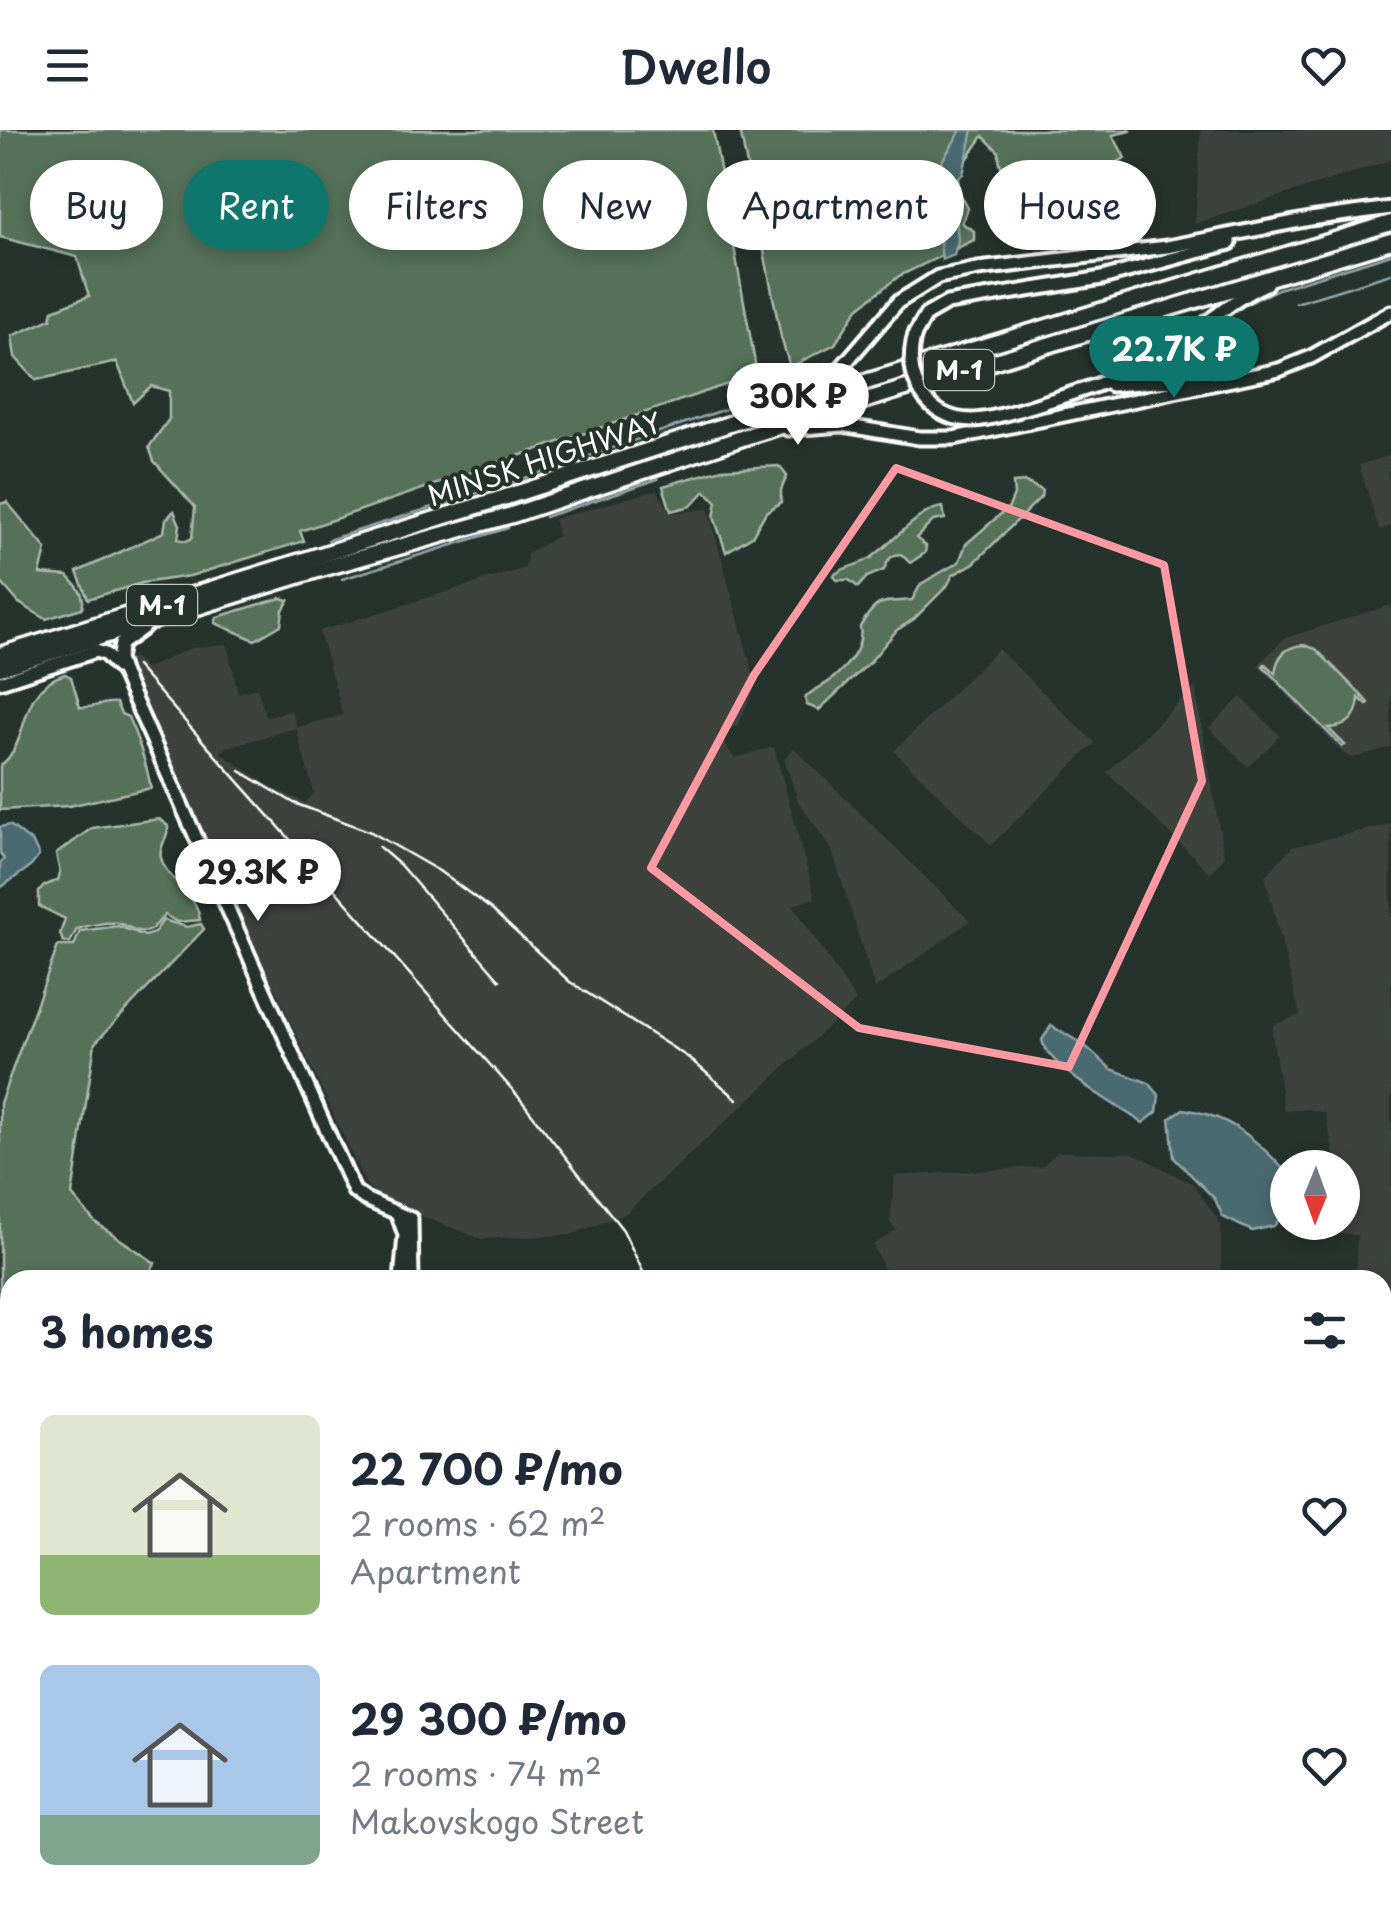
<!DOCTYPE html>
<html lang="en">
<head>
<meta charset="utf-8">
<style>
	:root { --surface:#fff; --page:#f6f6f7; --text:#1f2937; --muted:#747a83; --accent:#0f766e }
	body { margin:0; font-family:"Playpen Sans",sans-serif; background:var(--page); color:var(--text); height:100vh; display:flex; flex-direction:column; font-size:38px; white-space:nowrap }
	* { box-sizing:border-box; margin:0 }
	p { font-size:32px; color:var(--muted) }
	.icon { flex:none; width:55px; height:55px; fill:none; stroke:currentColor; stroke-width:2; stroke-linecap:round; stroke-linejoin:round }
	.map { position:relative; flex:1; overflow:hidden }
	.details { position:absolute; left:0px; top:1140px; width:1392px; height:642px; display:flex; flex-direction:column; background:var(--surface); border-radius:30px 30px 0 0; box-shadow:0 5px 15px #0003 }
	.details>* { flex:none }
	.hud { position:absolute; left:30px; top:30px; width:1332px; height:90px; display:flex; gap:20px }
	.needle { width:65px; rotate:181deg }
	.buttons { position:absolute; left:1270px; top:1020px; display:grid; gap:20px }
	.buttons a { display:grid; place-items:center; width:90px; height:90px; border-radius:50%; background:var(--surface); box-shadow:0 5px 15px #0003; font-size:50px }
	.price { position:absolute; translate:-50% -85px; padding:0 22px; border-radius:35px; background:#fff; color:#222; font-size:32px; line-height:65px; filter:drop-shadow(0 2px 5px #0008) }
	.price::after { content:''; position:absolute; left:50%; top:60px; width:30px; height:22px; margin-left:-15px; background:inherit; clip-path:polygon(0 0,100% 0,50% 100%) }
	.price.selected { background:var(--accent); color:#fff }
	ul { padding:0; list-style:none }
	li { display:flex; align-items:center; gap:30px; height:250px; padding:0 40px }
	li span { display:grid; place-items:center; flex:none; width:280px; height:200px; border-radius:15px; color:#555 }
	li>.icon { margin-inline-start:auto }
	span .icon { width:120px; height:120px; fill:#fffc; stroke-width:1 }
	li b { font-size:42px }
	h2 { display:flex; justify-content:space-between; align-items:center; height:120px; padding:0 40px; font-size:42px }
	.tag { padding:0 35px; border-radius:45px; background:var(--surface); box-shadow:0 5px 15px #0003; font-size:35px; line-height:90px }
	.tag.selected { background:var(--accent); color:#fff }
	header { display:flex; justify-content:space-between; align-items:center; height:130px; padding:0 40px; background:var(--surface); font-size:45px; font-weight:600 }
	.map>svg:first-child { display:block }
	.built { fill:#3c423d; fill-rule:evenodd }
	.green { fill:#547158; stroke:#aab8ac; stroke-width:2.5 }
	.water { fill:#496b6f; stroke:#92a6a9; stroke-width:2.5 }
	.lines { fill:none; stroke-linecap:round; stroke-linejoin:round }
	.stream { stroke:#92a6a9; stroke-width:2.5 }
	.major-casing { stroke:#fff; stroke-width:19 }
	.highway-casing { stroke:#fff; stroke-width:21 }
	.major { stroke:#26332d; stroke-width:11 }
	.highway { stroke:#26332d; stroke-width:14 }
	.rail { stroke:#fff; stroke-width:2.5 }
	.major-bridge-casing { stroke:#fff; stroke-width:19; stroke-linecap:butt }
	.major-bridge { stroke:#26332d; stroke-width:11 }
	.marked { fill:none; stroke:#ff9aa2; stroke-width:8; stroke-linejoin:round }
	.labels { text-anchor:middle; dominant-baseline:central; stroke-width:8; stroke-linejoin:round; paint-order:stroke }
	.shield { fill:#26332d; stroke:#bec2c0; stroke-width:2.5 }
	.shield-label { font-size:25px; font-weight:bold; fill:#fff }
	.street-label { font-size:28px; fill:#fff; stroke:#26332d }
</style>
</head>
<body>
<header><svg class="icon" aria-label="menu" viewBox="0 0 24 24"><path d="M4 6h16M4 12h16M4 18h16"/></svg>Dwello<svg class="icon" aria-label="heart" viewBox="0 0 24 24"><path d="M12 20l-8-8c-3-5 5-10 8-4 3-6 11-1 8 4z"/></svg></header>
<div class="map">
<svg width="1391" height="1781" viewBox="0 0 1391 1781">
	<rect width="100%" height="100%" fill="#26332d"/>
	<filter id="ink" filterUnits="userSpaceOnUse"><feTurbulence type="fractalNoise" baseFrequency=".01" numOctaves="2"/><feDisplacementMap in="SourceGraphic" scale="20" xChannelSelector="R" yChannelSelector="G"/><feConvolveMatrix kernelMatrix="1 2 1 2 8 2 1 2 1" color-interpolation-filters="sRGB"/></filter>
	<g filter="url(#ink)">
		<g class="built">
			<polygon points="1201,0 1391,0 1391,30 1195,94"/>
			<polygon points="1391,325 1391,339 1387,341 1391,356 1391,396 1379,400 1359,335"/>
			<path d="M657,360L671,383L708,379L756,554L738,596L718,602L734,628L774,617L815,768L793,775L856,871L625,1084L570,1105L482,1109L385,1073L365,1053L124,532L133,526L145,539L191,518L227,514L238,563L257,558L266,587L291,580L297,597L343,585L319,501L525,438L528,423L558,406L554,389ZM296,598L314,663L306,673L274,659L221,623L225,618Z"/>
			<polygon points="1391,475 1391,617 1353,628 1344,624 1258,535 1285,508"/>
			<polygon points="998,519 1095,613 991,715 894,621"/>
			<polygon points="1195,557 1224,727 1210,743 1107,642"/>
			<polygon points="1241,567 1280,606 1248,637 1209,598"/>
			<polygon points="794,618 970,791 875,859 832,720 798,671 784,628"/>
			<polygon points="1391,694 1391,1219 1383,1218 1382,1150 1356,1150 1357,1105 1339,1103 1339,1093 1342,1092 1342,1038 1337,1037 1325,983 1309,979 1284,981 1272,903 1273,895 1300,885 1265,746 1292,717"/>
			<polygon points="1058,1022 1133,1023 1193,1054 1221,1094 1221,1150 889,1150 873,1115 897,1100 890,1092 895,1046 1041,1037"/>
			<polygon points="1382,1265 1391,1265 1391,1483 1383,1487"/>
			<polygon points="921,1773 921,1772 1226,1773 1223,1781 922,1781"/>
		</g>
		<g class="green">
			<polygon points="0,0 713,0 757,244 300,401 304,411 190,446 142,453 88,469 77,442 164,402 166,389 174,381 180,395 178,409 186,411 192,408 195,377 154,331 149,317 169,289 169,261 151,256 133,273 117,232 36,250 15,227 12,206 51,189 53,180 89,166 77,127 0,107"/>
			<path d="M740,0H1129L1130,1L1113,5L1125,28L1112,35L1097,33L1081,50L1080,61L1066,60L1054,67L1044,99L1026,102L1012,97C1004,79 1008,65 1004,46C1002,36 998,33 999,22L983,6L957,44L961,66L968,78L962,93L974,101V110L899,146L858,178L835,214L790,237L781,207Z"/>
			<polygon points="779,336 787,346 781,360 781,372 766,382 752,406 726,422 714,387 717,372 705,361 691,376 671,381 663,356 722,339"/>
			<path d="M1025,352L1042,360L1041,367L974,433L953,445L947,456L914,489L897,500L869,533L823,576L819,580L807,575L805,568C812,559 822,558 831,550C847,536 864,519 860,497C879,465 882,474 912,470L921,454L959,432L966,414L1009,377L1014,365L1013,353Z"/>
			<path d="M7,372L46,419L40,444L68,446C77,456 86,464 82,478L46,489L19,473L0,451V374Z"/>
			<path d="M943,377L945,389L933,391L916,408L926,416L925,423L910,433L901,424C890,425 888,430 884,440L867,447L858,457L849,450H836L834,445C844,436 859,436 871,428C891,414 921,378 943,377Z"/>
			<polygon points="281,468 289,470 283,480 281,495 255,510 215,493 217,487"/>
			<path d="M1304,515L1316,519L1369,573L1367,575L1359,568C1358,587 1347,598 1328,598L1345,615L1342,617L1263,536L1265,534L1275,543C1277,526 1286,516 1304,515Z"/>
			<path d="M65,544L71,547L80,577C95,579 103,571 116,573L121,584L128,587C139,611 146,632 151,658L69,676L0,680V636C33,611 14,561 65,544Z"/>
			<path d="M159,689L168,696C169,707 158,717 161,728C167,752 196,760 200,790L177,792L165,785C158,790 156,798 148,801C135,804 128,795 117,793C106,792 88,795 77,799L70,813L63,811L60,804L65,789L39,776V762L44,756L58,750L60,743L56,724L92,698Z"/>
			<polygon points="163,790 187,797 201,794 204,799 95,913 72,1065 95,1092 155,1133 151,1140 131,1150 10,1150 10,1220 0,1226 0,973 58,816 74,816 80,801 118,796 145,806 154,803"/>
		</g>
		<g class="water">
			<polygon points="961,0 973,0 963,44 953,51 958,111 954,125 942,130 934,55 937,39"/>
			<polygon points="10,695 33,713 39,726 31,736 0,758 0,733 4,729 0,723 0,697"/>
			<path d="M1051,896L1083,914L1111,939L1149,953L1159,965L1157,982L1143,993C1118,976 1048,938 1042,910Z"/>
			<path d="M1183,979C1231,986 1255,1008 1287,1043V1079L1274,1096L1252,1101L1223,1087L1215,1069L1174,1028L1170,988Z"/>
		</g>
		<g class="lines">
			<g class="stream">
				<polyline points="1296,173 1391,144"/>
				<polyline points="1227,184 1278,159 1391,124"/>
				<polyline points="545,387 658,349"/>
				<polyline points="328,410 522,349 784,259 799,253 826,233"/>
				<polyline points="342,449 508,398"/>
			</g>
			<defs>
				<g id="major">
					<polyline points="915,204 926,185 947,173 1102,148 1230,113"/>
					<polyline points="1111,255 1207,249"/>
					<polyline points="788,270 841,238 898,172 938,147 978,139 1167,117 1310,89 1391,78"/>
					<path d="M1020,280C1067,265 1114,252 1157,228C1196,206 1225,172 1266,154"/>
					<polyline points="788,299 842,295 919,308 954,308 1279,240 1311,227 1391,182"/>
					<polyline points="143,498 121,514 118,529 123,544 354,1061 365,1069 411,1089 412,1150"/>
					<polyline points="0,552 96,521 105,524 117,537"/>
					<polyline points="398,1085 405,1105 401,1150"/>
					<polyline points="662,1772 665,1781"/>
					<polyline points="674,1772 678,1781"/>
				</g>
				<g id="highway">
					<polyline points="0,525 503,368 760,284 1391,93"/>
					<polyline points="0,538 314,441 512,385 751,305 1391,111"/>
				</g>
			</defs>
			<use href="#major" class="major-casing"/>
			<use href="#highway" class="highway-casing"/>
			<use href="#major" class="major"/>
			<use href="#highway" class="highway"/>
			<g class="rail">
				<polyline points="136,536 517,965 623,1100 647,1150"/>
				<polyline points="240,641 294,673 371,702 439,741 491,779 570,852 689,928 737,969"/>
				<polyline points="379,717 400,735 500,850"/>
				<polyline points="916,1772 917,1781"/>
			</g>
			<defs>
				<path id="major-bridge" d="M915,204C902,245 925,290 972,290C988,290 1005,284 1020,280"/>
			</defs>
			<use href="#major-bridge" class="major-bridge-casing"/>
			<use href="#major-bridge" class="major-bridge"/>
		</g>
	</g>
	<path class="marked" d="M896,338L1164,435L1202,651L1069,937L859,898L651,738L754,545Z"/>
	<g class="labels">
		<g class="shield">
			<rect x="924" y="220" width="70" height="40" rx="8"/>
			<rect x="127" y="455" width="70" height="40" rx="8"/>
		</g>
		<g class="shield-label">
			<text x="959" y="240">М-1</text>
			<text x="162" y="475">М-1</text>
		</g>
		<g class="street-label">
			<text transform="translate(544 328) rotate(-18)">MINSK HIGHWAY</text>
		</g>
	</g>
</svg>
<div class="buttons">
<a><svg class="needle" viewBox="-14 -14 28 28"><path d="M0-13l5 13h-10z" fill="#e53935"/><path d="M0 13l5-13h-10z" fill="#747a83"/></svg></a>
</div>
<b class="price selected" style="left:1174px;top:271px">22.7K ₽</b>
<b class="price" style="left:798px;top:318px">30K ₽</b>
<b class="price" style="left:258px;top:794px">29.3K ₽</b>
<div class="hud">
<a class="tag">Buy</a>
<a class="tag selected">Rent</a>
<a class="tag">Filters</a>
<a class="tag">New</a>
<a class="tag">Apartment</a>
<a class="tag">House</a>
</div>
<section class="details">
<h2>3 homes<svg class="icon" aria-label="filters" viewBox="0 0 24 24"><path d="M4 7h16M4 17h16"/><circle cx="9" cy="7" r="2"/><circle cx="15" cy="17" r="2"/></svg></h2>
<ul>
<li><span style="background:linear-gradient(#dfe7d0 70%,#8fb573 0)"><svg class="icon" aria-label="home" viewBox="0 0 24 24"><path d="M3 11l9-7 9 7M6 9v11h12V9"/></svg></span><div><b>22 700 ₽/mo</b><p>2 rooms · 62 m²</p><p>Apartment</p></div><svg class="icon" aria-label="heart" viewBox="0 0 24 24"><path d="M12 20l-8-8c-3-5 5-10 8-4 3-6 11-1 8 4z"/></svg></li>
<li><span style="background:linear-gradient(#a9c7e8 75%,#7fa58c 0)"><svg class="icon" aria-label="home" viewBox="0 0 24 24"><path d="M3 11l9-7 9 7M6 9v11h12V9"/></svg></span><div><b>29 300 ₽/mo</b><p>2 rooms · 74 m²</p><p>Makovskogo Street</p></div><svg class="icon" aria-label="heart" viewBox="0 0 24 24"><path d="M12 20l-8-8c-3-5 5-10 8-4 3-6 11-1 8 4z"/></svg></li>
</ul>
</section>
</div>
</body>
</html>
